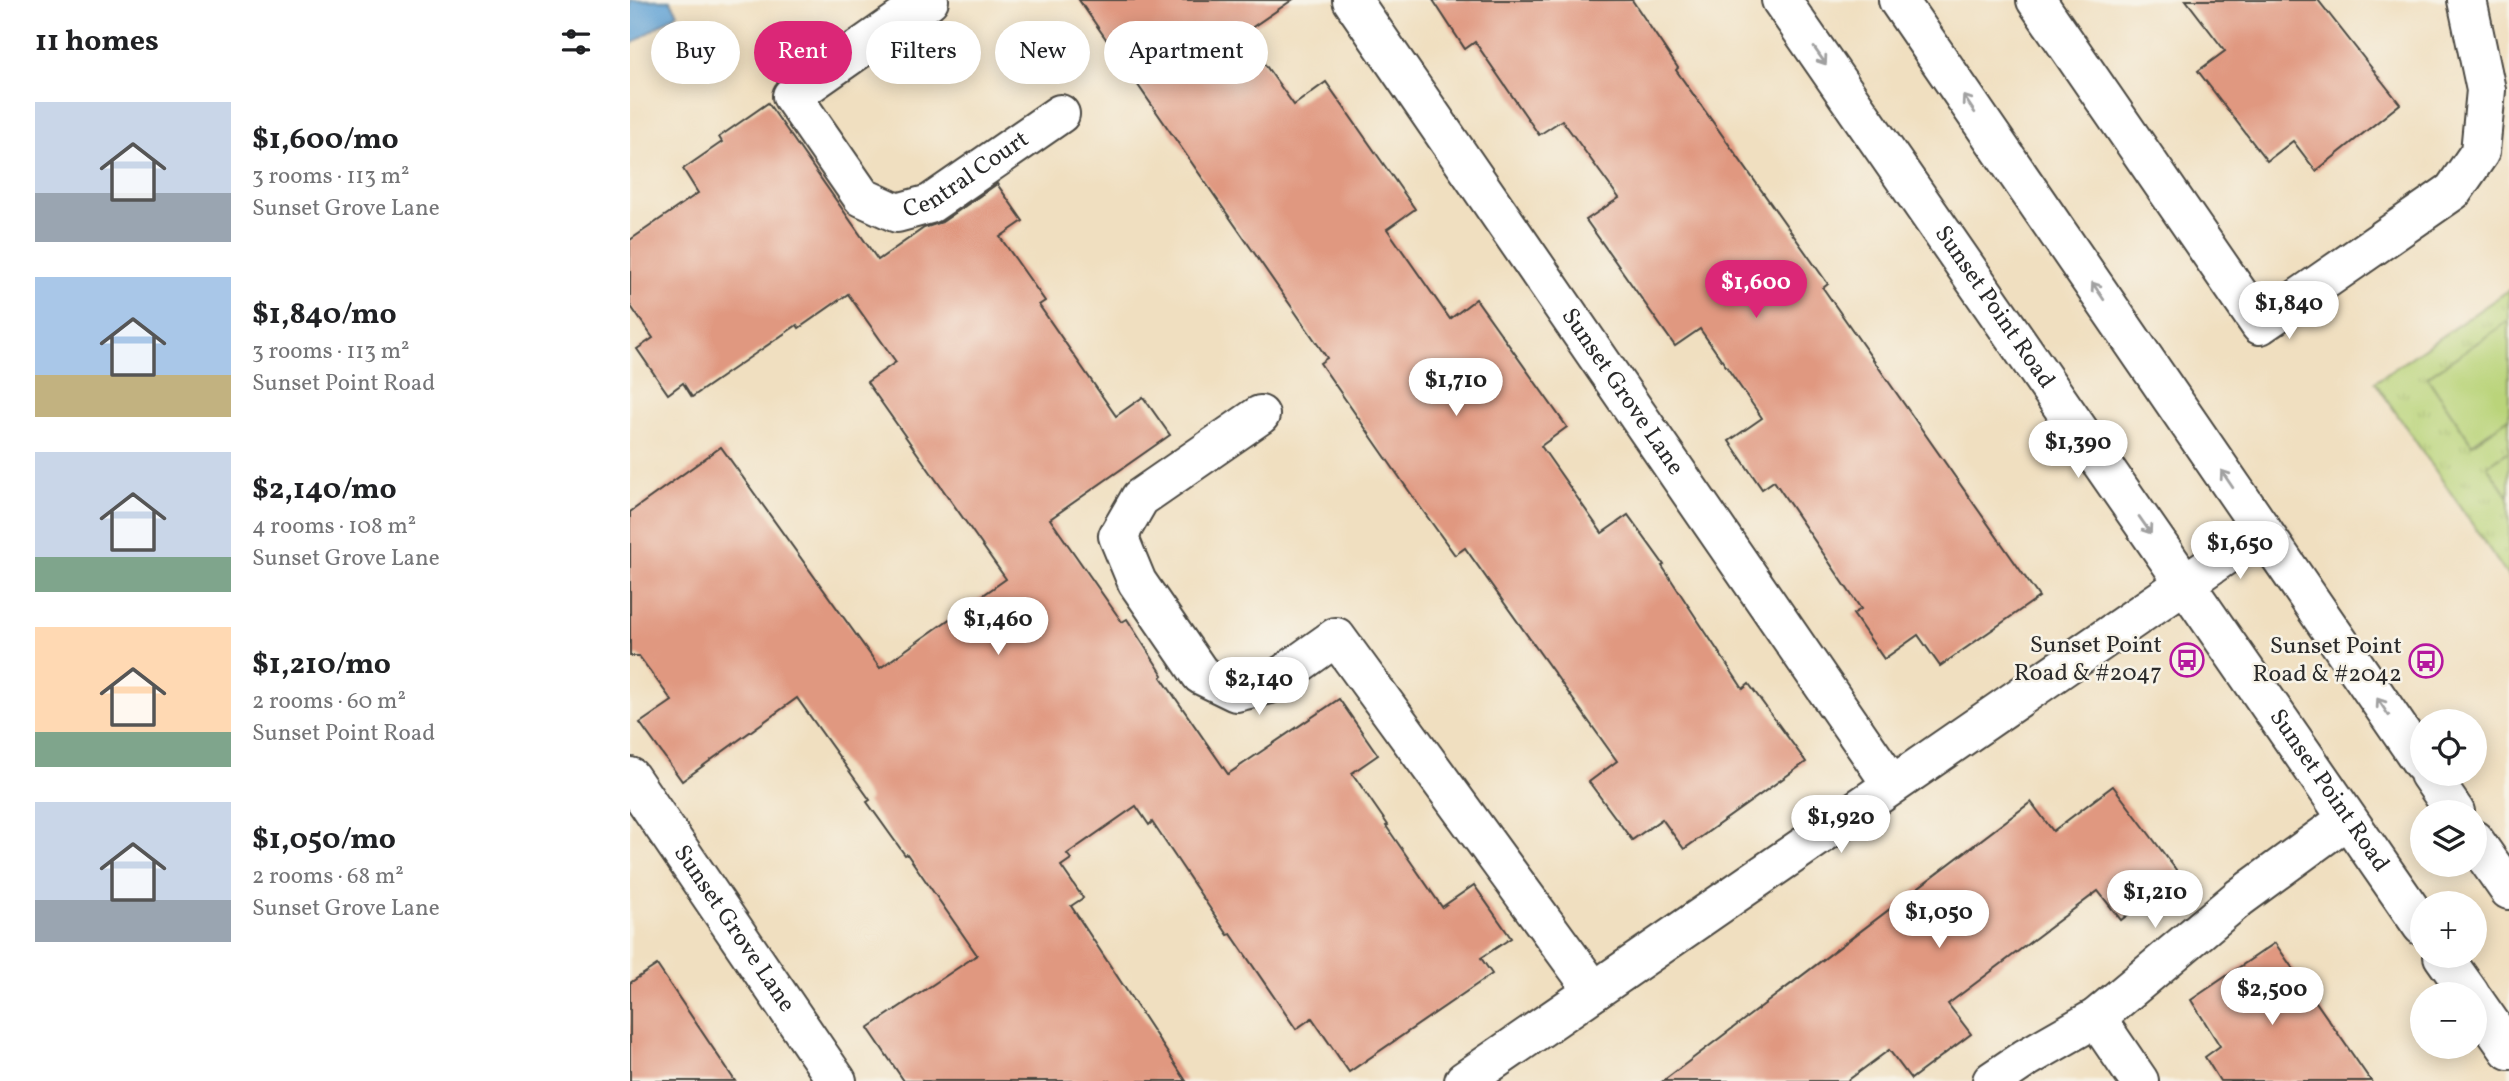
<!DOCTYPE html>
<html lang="en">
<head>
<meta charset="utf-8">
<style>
	:root { --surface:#fff; --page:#f6f6f6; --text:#202124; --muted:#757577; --accent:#db2777 }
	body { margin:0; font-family:Vollkorn,serif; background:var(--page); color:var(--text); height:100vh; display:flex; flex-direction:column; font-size:26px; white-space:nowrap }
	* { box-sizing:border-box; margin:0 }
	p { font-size:23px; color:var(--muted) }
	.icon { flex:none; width:38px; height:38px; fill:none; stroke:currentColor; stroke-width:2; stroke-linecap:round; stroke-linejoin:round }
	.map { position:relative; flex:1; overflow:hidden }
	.sheet { display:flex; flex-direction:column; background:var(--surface); width:630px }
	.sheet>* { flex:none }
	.top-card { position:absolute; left:21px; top:21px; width:665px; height:63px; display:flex; gap:14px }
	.fabs { position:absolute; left:1780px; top:709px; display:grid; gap:14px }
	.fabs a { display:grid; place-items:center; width:77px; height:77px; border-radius:50%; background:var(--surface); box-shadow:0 4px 18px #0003; font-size:35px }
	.price { position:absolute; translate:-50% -60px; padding:0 16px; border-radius:24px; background:#fff; color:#222; font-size:23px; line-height:46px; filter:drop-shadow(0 2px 4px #0008) }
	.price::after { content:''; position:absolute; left:50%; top:42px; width:21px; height:16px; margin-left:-10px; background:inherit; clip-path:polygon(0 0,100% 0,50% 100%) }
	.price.current { background:var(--accent); color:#fff }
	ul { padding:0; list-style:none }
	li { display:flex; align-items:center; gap:21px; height:175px; padding:0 35px }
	li span { display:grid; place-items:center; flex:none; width:196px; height:140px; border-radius:0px; color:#555 }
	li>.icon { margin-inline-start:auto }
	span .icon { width:84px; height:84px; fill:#fffc; stroke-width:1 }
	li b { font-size:30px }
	h2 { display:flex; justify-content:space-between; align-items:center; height:84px; padding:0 35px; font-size:30px }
	.pill { padding:0 24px; border-radius:32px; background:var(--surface); box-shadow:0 4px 18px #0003; font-size:24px; line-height:63px }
	.pill.current { background:var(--accent); color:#fff }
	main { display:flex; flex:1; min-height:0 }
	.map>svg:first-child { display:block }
	.grass { fill:url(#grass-tufts); stroke:#728052; stroke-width:2 }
	.pitch { fill:#bad47a; stroke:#728052; stroke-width:2 }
	.water { fill:#62a3d5; stroke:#466780; stroke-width:2 }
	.building { fill:#e09880 }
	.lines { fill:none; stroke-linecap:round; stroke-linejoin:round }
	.minor-casing { stroke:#494641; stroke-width:42 }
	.secondary-casing { stroke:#494641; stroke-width:42 }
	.minor { stroke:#fff; stroke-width:38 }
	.secondary { stroke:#fff; stroke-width:38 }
	.oneway { stroke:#a0a0a0 }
	.labels { text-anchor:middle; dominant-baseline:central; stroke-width:5; stroke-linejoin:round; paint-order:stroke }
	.street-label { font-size:24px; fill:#2b2b2b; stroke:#f7f3e8 }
	.poi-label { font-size:24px; fill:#2b2b2b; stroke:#f7f3e8; text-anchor:end }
</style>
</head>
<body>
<main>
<section class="sheet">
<h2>11 homes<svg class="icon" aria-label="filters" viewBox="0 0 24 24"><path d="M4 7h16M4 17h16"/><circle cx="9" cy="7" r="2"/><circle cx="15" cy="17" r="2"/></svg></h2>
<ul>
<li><span style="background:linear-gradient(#c9d6e8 65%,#9aa5b1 0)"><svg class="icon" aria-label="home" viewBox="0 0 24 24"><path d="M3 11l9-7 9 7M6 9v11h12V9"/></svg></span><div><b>$1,600/mo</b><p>3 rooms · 113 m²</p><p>Sunset Grove Lane</p></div></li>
<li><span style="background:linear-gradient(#a9c7e8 70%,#c2b280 0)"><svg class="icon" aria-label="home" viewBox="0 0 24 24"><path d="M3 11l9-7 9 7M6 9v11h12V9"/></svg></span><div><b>$1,840/mo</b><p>3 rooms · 113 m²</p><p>Sunset Point Road</p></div></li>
<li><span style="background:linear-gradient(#c9d6e8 75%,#7fa58c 0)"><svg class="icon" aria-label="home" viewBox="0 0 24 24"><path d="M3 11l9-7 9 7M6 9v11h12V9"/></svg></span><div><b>$2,140/mo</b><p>4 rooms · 108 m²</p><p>Sunset Grove Lane</p></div></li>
<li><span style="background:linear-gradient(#ffd9b3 75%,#7fa58c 0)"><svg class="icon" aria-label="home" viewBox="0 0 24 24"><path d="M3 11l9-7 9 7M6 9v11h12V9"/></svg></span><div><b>$1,210/mo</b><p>2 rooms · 60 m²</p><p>Sunset Point Road</p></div></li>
<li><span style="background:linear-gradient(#c9d6e8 70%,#9aa5b1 0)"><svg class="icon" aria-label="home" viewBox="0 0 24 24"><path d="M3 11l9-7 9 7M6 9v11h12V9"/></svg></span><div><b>$1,050/mo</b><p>2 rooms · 68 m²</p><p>Sunset Grove Lane</p></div></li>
</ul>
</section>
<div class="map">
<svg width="1879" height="1081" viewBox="0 0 1879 1081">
	<defs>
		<pattern id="grass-tufts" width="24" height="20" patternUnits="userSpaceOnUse" patternTransform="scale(1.75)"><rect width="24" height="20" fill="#bad47a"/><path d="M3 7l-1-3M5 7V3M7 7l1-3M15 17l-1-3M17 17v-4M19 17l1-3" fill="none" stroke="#a0b66a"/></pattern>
	</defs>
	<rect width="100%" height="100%" fill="#f7f3e8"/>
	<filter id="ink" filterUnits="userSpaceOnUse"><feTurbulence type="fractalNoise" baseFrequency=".0143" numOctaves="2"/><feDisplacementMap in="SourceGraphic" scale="14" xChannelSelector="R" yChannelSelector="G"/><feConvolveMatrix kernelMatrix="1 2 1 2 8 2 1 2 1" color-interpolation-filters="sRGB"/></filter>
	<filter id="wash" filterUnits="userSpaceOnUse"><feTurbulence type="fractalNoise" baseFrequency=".00686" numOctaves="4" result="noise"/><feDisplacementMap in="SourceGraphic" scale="28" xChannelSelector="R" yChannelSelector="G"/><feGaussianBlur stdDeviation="1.57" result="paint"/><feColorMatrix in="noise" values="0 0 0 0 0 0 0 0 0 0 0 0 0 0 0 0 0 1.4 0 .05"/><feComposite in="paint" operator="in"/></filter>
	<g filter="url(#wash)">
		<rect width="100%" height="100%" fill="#f0dfc0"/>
		<polygon class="grass" points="1879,290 1879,578 1745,382"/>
		<g class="pitch">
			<polygon points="1879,321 1879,418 1842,444 1797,377"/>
			<polygon points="1879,451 1879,497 1857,466"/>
		</g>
		<polygon class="water" points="0,0 40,0 48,13 0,45"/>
		<g id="blocks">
			<g class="building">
				<polygon points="449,0 662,0 617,31 625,42 621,45 664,105 696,82 785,209 757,229 820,319 846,299 937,427 911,446 972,533 998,515 1034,565 1032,566 1113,689 1119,684 1176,762 1054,849 1032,819 1002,840 959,782 987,761 835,548 825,555 788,504 690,363 697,358"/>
				<polygon points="803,0 1002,0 1048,68 1046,70 1198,284 1193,288 1409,597 1310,666 1288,635 1254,659 1223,614 1231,609 1144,481 1132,489 1099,441 1132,418 1070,329 1045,346 956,220 989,198 932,120 909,135 845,42 835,49"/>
				<polygon points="1556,0 1688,0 1770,104 1686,171 1663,141 1637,161 1568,71 1595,51"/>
				<polygon points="138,103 248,260 294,228 312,222 367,184 393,221 370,237 415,301 409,305 486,416 513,397 540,435 420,519 492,622 497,619 533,675 531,677 598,774 709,699 748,755 722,773 758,825 756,826 812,907 844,885 881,938 851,958 862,974 719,1072 682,1018 666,1029 601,934 598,935 522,822 519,825 506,806 437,854 441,859 431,866 453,898 441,906 556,1081 274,1081 238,1028 347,955 277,854 275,855 237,802 240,800 167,698 52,781 10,723 42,701 9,656 0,656 0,512 91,447 250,668 376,579 237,382 266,362 218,294 169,328 167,325 62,397 53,383 38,394 7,349 23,338 0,305 0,240 68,193 53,169 92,142 89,137"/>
				<polygon points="1483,786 1550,875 1491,920 1468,891 1318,1004 1341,1034 1281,1079 1259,1050 1217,1081 1033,1081 1401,802 1423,831"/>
				<polygon points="1645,943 1741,1081 1590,1081 1575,1057 1590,1046 1561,1000"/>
				<polygon points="27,965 105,1081 0,1081 0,983"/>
			</g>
		</g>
	</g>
	<g filter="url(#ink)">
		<use href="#blocks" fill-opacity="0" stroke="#494641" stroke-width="2"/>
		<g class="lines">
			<defs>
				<g id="minor">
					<path id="s1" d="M299,0L162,96L232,197L267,213L300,204L430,114"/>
					<path id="s2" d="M722,0L1262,785"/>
					<polyline points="1406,0 1630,325 1823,191 1850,152 1856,90 1837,0"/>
					<polyline points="630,415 510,498 488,536 507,582 571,675 606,692 640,684 706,637 964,991"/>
					<path id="s3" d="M0,777L207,1081"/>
					<polyline points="1466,1018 1509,1081"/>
					<polyline points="834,1081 1632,530"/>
					<polyline points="1362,1081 1396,1058 1466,1018 1609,898 1717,819"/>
				</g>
				<g id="secondary">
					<path id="s4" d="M1151,0L1792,926"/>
					<polyline points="1268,0 1792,763"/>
					<polyline points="1799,774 1825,812"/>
					<polyline points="1844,840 1879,890"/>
					<polyline points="1813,956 1840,994"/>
					<polyline points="1844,1000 1879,1050"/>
				</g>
			</defs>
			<use href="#minor" class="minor-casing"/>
			<use href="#secondary" class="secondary-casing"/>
			<use href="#minor" class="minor"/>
			<use href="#secondary" class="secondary"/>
		</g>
		<defs><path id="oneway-shaft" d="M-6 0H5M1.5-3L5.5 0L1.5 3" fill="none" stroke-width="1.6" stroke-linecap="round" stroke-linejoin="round" transform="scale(1.75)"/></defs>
		<g class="oneway">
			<use href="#oneway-shaft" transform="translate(1190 56) rotate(55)"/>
			<use href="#oneway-shaft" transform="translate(1339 104) rotate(-124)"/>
			<use href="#oneway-shaft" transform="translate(1468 291) rotate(-124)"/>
			<use href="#oneway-shaft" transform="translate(1597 479) rotate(-124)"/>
			<use href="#oneway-shaft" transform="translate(1515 525) rotate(55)"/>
			<use href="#oneway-shaft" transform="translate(1753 707) rotate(-124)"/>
		</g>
	</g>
	<defs>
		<symbol id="bus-ring" viewBox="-11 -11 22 22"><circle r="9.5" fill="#f7f3e8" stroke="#b5179e" stroke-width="1.5"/><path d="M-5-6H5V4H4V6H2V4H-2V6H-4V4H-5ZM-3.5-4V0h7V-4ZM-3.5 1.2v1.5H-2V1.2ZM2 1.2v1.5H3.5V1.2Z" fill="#b5179e"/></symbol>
	</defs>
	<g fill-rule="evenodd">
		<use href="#bus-ring" x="1538" y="641" width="38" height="38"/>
		<use href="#bus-ring" x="1777" y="642" width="38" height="38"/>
	</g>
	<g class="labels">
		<g class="street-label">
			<text stroke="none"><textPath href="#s1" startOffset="408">Central Court</textPath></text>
			<text stroke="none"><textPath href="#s4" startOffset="374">Sunset Point Road</textPath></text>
			<text stroke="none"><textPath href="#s2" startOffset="476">Sunset Grove Lane</textPath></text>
			<text stroke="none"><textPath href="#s4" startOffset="962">Sunset Point Road</textPath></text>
			<text stroke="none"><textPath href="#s3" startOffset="184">Sunset Grove Lane</textPath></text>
		</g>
		<g class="poi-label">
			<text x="1532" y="646">Sunset Point<tspan x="1532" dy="28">Road &amp; #2047</tspan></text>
			<text x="1772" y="647">Sunset Point<tspan x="1772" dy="28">Road &amp; #2042</tspan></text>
		</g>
	</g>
</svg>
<div class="fabs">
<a><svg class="icon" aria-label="locate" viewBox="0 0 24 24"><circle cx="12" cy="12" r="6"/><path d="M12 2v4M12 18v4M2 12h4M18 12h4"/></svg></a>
<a><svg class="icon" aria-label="layers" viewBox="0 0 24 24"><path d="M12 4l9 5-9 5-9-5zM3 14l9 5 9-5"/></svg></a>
<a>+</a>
<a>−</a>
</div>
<b class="price current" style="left:1126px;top:320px">$1,600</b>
<b class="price" style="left:1659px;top:341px">$1,840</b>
<b class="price" style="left:826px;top:418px">$1,710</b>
<b class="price" style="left:1448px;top:480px">$1,390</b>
<b class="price" style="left:1610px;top:581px">$1,650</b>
<b class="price" style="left:368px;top:657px">$1,460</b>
<b class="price" style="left:629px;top:717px">$2,140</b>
<b class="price" style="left:1211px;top:855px">$1,920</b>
<b class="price" style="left:1525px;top:930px">$1,210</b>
<b class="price" style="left:1309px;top:950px">$1,050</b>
<b class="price" style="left:1642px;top:1027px">$2,500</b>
<div class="top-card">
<a class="pill">Buy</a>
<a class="pill current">Rent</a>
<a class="pill">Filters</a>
<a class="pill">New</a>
<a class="pill">Apartment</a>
</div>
</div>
</main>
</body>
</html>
